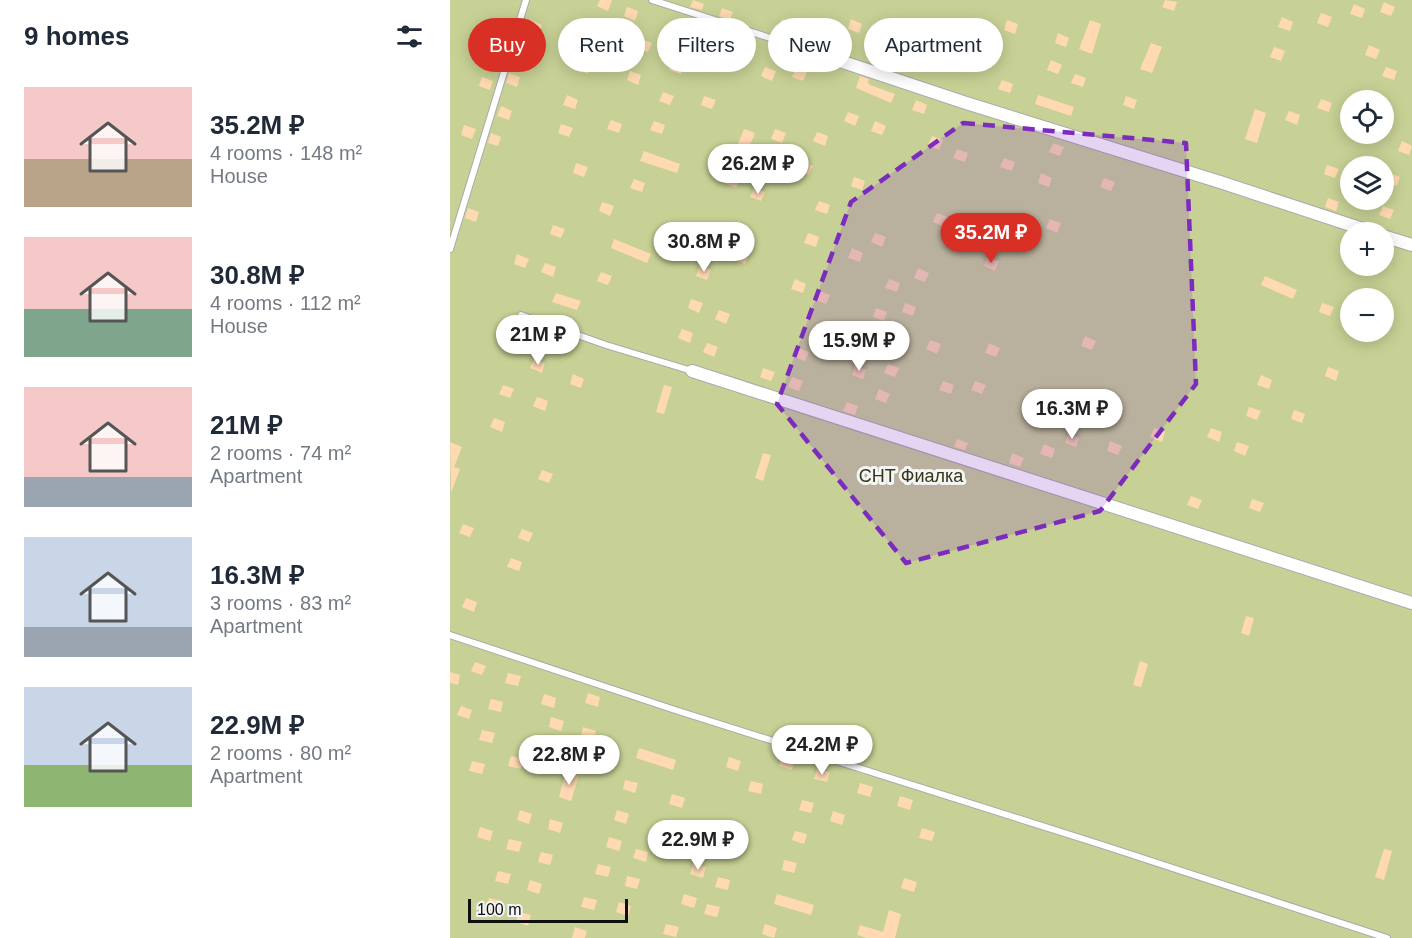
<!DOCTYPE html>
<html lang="en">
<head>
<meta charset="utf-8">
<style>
	:root { --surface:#fff; --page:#f2f2f3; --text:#1f2937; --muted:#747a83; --accent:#d93025 }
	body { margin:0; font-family:Helvetica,sans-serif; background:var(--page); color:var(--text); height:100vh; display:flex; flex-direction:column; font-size:22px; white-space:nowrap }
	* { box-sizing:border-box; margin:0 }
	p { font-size:20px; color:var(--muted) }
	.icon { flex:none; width:33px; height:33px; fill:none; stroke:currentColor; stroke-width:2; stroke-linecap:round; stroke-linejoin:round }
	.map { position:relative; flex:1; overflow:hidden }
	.drawer { display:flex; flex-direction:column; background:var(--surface); width:450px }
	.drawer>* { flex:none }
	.banner { position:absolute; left:18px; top:18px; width:570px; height:54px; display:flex; gap:12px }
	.buttons { position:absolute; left:890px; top:90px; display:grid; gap:12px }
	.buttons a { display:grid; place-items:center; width:54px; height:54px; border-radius:50%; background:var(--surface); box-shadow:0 3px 15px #0003; font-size:30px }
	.scale { position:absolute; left:18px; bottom:15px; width:160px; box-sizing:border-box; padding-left:6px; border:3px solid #0f0f10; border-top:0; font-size:16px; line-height:21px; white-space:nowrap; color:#0f0f10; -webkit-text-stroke:4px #f4f5f7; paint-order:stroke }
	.price { position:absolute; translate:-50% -51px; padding:0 14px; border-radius:21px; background:#fff; color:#222; font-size:20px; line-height:39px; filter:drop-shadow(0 2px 3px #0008) }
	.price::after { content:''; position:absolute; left:50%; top:36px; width:18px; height:14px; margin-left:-9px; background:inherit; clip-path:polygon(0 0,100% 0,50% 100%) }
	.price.selected { background:var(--accent); color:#fff }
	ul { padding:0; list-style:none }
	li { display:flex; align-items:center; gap:18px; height:150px; padding:0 24px }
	li span { display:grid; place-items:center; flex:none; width:168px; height:120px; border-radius:0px; color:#555 }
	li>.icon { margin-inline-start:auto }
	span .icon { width:72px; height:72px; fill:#fffc; stroke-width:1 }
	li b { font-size:26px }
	h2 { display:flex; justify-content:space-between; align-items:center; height:72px; padding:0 24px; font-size:26px }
	.chip { padding:0 21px; border-radius:27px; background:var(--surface); box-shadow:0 3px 15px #0003; font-size:21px; line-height:54px }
	.chip.selected { background:var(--accent); color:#fff }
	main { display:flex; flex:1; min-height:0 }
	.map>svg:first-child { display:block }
	.green { fill:#c8d195; fill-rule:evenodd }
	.building { fill:#fed9b2 }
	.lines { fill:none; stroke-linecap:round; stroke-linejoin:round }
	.lane-casing { stroke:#a9aaad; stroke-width:8 }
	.street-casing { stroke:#a9aaad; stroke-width:14 }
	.lane { stroke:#fff; stroke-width:6 }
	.street { stroke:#fff; stroke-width:12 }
	.marked { fill:#7b2cbf; fill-opacity:0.2; stroke:#7b2cbf; stroke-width:4.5; stroke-dasharray:12 8; stroke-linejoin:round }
	.labels { text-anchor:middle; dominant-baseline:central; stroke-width:6; stroke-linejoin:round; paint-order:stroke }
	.park-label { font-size:18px; fill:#333712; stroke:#f4f5f7 }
</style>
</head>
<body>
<main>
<section class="drawer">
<h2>9 homes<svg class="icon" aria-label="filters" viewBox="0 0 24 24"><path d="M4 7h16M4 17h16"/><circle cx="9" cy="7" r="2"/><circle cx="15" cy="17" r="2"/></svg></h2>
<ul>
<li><span style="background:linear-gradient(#f6c9c9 60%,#b9a48a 0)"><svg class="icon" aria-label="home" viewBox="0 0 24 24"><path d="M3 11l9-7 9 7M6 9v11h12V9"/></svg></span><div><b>35.2M ₽</b><p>4 rooms · 148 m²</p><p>House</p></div></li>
<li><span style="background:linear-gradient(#f6c9c9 60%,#7fa58c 0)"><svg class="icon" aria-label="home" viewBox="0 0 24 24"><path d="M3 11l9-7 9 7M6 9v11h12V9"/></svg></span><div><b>30.8M ₽</b><p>4 rooms · 112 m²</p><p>House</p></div></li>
<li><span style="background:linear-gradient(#f6c9c9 75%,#9aa5b1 0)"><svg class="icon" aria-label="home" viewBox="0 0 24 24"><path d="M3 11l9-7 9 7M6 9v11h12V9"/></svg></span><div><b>21M ₽</b><p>2 rooms · 74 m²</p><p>Apartment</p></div></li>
<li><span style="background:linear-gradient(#c9d6e8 75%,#9aa5b1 0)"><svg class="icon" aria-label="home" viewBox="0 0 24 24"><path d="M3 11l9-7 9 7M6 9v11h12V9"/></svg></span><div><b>16.3M ₽</b><p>3 rooms · 83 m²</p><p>Apartment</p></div></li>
<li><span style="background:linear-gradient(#c9d6e8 65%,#8fb573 0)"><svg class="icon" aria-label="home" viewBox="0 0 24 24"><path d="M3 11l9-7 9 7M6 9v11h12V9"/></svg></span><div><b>22.9M ₽</b><p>2 rooms · 80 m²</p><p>Apartment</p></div></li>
</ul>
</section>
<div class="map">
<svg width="962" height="938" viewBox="0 0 962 938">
	<rect width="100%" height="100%" fill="#f4f5f7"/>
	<path class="green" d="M0,0H962V938H0ZM900,100H933V134H900ZM900,166H933V200H900ZM900,232H933V266H900ZM900,298H933V332H900Z"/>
	<g class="building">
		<polygon points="150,0 162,0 158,11 147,6"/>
		<polygon points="243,0 254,4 252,10 240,7"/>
		<polygon points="715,0 727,2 724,11 712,7"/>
		<polygon points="934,2 945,7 941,16 930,12"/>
		<polygon points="904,4 915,9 912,18 900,14"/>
		<polygon points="177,7 188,11 185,21 174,16"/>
		<polygon points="272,8 283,12 280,20 269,16"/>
		<polygon points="871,13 882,17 878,27 867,23"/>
		<polygon points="832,17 843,22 840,31 828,27"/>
		<polygon points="332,19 343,24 339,33 328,29"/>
		<polygon points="401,19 412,24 409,33 398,29"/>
		<polygon points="81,20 92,25 80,51 69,47"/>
		<polygon points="557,20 568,24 565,34 554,30"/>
		<polygon points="640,20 651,24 642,54 629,49"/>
		<polygon points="355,23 366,27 362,36 351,32"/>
		<polygon points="141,29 152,33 148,42 137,38"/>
		<polygon points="458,32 470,36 460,64 449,60"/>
		<polygon points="608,33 619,38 616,47 605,43"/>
		<polygon points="191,39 202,43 198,52 187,48"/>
		<polygon points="514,42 525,46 522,56 511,51"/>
		<polygon points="701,43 712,47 702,73 690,69"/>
		<polygon points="919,45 930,50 926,59 915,55"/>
		<polygon points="824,47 835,51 831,61 820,57"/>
		<polygon points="131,60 142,64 138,74 127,69"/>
		<polygon points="223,60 234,65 231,74 219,70"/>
		<polygon points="601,60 612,65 608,74 597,70"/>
		<polygon points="315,67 326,71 322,81 311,76"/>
		<polygon points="936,67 947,71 944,80 932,76"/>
		<polygon points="346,68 357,72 353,81 342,77"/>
		<polygon points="180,71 191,75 188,85 177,80"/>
		<polygon points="59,73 70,77 67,87 56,83"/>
		<polygon points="625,74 636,78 633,87 621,83"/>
		<polygon points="410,76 419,79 418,83 420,85 445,94 441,103 406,88"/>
		<polygon points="32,77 43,81 40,90 29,86"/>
		<polygon points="552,80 563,84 560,93 548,89"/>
		<polygon points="213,92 224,96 220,105 209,101"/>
		<polygon points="117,95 128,100 125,109 113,105"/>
		<polygon points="588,95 624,107 621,116 585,104"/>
		<polygon points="254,96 266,100 262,109 251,105"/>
		<polygon points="676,96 687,100 684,109 673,105"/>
		<polygon points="871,99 882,103 879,112 867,108"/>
		<polygon points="466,100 477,105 474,114 462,110"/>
		<polygon points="51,106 62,111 59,120 47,116"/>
		<polygon points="805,109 816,113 807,143 795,139"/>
		<polygon points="839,111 850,115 847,125 835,120"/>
		<polygon points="398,112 409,116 405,126 394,121"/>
		<polygon points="161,120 172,124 169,133 157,129"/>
		<polygon points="204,121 215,125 212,134 200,130"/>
		<polygon points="425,121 436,126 432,135 421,131"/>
		<polygon points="111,124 123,128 119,137 108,133"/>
		<polygon points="14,125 26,129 22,139 11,135"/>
		<polygon points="294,129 305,133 287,177 290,178 286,188 275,183 283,162 281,161"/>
		<polygon points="325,129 336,133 332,143 321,139"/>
		<polygon points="367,132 378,136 375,146 363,141"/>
		<polygon points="41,133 51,137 48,146 38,143"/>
		<polygon points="482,136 493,140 489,150 478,145"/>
		<polygon points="952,141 962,146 959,155 948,151"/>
		<polygon points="603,143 614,147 610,156 599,152"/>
		<polygon points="507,149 518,153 515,162 503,158"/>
		<polygon points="194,151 230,164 227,173 190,161"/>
		<polygon points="318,157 329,161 325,171 314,167"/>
		<polygon points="554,158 565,162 562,171 550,167"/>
		<polygon points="352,162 363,166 359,175 348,171"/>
		<polygon points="126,163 138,167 134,177 123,173"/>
		<polygon points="877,165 889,169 885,178 874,174"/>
		<polygon points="591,173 602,178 599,187 588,183"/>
		<polygon points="939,173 950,177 947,186 936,182"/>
		<polygon points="404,177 415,181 412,190 401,186"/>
		<polygon points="654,178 665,182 661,191 650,187"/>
		<polygon points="184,179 195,183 192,192 180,188"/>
		<polygon points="304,188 315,192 311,201 300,197"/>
		<polygon points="878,198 889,202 886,211 875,207"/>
		<polygon points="369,201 380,205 377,214 365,210"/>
		<polygon points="152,202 164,206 160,216 149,211"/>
		<polygon points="933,206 944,210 940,219 929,215"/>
		<polygon points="18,208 29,212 26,222 15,218"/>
		<polygon points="487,213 498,217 494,227 483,222"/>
		<polygon points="600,219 611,223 607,233 596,228"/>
		<polygon points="103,225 115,229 111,238 100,234"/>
		<polygon points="292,228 303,233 295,253 299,254 295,264 284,259 292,239 288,238"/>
		<polygon points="358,233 369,237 366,247 354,243"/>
		<polygon points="425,233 436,237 432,247 421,242"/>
		<polygon points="164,239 201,254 197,263 161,248"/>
		<polygon points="402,248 413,253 410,262 398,258"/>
		<polygon points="67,254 79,259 75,268 64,264"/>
		<polygon points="537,257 549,261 545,271 534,266"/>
		<polygon points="95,263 106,267 103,277 91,272"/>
		<polygon points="250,266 261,270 257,280 246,276"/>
		<polygon points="468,268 479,273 475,282 464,278"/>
		<polygon points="151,272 162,276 158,285 147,281"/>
		<polygon points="815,276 847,290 843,299 811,285"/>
		<polygon points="345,279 356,284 353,293 341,289"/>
		<polygon points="439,279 450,283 447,292 435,288"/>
		<polygon points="369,291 380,295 376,304 365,300"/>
		<polygon points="106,293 131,301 127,310 102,302"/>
		<polygon points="241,299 253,303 249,313 238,308"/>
		<polygon points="455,303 466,307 463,316 452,312"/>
		<polygon points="872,303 884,307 880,316 869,312"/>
		<polygon points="426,308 437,312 434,321 423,317"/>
		<polygon points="269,310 280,314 276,324 265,319"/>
		<polygon points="232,329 243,333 240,343 228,338"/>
		<polygon points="635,336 646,341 642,350 631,346"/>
		<polygon points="415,337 426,341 423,351 412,346"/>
		<polygon points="480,340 491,344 487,354 476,349"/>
		<polygon points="257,343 268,347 264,357 253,352"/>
		<polygon points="539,343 550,348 546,357 535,353"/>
		<polygon points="348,348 359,352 355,361 344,357"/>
		<polygon points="84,359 95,363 92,373 80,368"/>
		<polygon points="438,364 449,368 445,377 434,373"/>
		<polygon points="405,365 416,370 413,379 402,375"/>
		<polygon points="878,367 889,371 886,381 875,376"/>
		<polygon points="313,368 325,372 321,381 310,377"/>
		<polygon points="123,374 134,379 131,388 120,384"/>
		<polygon points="811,375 822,380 819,389 807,385"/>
		<polygon points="342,377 353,381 349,391 338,387"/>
		<polygon points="493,381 504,385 501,394 489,390"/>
		<polygon points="525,381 536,385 532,394 521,390"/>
		<polygon points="53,385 64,389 60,398 49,394"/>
		<polygon points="214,385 222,387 214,414 206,412"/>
		<polygon points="429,389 440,394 436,403 425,399"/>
		<polygon points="87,397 98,401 95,411 83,406"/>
		<polygon points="584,400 595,404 592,414 580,409"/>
		<polygon points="397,402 408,406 405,415 393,411"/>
		<polygon points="799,407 811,411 807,420 796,416"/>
		<polygon points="844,410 855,414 852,423 841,419"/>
		<polygon points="619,414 630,419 627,428 616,424"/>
		<polygon points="44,418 55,422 52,432 40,427"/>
		<polygon points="704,428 715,432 712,442 700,437"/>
		<polygon points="761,428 772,432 769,442 757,437"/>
		<polygon points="618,434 629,438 626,447 615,443"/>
		<polygon points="507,439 518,443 515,450 504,447"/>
		<polygon points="660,441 672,446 668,455 657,451"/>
		<polygon points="0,442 12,447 4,467 10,469 1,493"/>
		<polygon points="787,442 799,446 795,456 784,451"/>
		<polygon points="594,444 605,449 602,458 590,454"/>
		<polygon points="313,453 321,455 313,481 305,478"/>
		<polygon points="562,453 574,458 570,467 559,463"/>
		<polygon points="92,470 103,474 99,483 88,479"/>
		<polygon points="741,496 752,500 748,509 737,505"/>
		<polygon points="802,499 814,503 810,512 799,508"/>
		<polygon points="13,524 24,528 20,537 9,533"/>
		<polygon points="72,529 83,533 79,542 68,538"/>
		<polygon points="61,558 72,562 69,571 57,567"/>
		<polygon points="16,598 27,602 24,612 12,607"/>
		<polygon points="796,616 804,618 799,636 791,633"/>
		<polygon points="690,661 698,664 691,687 683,685"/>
		<polygon points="25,662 36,666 32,675 21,671"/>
		<polygon points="0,672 10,675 8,685 0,683"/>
		<polygon points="58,673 71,676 68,686 55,683"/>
		<polygon points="138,693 150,697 148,707 135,703"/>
		<polygon points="94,694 106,698 104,708 91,704"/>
		<polygon points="41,699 53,702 51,712 38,709"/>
		<polygon points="11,706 22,710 19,719 7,715"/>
		<polygon points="101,717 114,721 111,731 99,727"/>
		<polygon points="133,727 146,731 143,741 131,737"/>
		<polygon points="32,730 45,733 42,743 29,740"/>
		<polygon points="189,748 226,760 223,770 186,758"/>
		<polygon points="61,756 74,759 71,769 58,766"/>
		<polygon points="332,756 345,759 342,770 329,766"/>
		<polygon points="279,757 291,761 288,771 276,767"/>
		<polygon points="22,761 35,764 32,774 19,771"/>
		<polygon points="367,769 380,772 377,782 364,779"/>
		<polygon points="116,771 129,775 121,801 109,797"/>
		<polygon points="175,780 188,783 185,793 173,789"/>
		<polygon points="301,781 313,784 311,794 298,791"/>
		<polygon points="410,783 423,787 420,797 407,793"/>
		<polygon points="222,794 235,798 232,808 219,804"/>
		<polygon points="450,796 463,800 460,810 447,806"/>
		<polygon points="352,800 364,803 361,813 349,810"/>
		<polygon points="70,810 82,814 79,824 67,820"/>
		<polygon points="167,810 179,814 176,824 164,820"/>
		<polygon points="383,811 395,815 392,825 380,821"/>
		<polygon points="100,819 113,823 110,833 98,829"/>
		<polygon points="30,827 43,831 40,841 27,837"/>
		<polygon points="472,828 485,832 482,841 469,838"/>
		<polygon points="345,831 357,834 354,844 342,840"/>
		<polygon points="253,833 265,837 262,846 250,843"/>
		<polygon points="159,837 172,841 169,851 156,847"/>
		<polygon points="59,839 72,842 69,852 56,849"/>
		<polygon points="186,849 198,852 196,862 183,858"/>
		<polygon points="934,849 942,851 934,880 925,877"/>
		<polygon points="91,852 103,855 100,865 88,862"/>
		<polygon points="334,860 347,863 344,873 332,870"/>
		<polygon points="148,864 161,867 158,877 145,874"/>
		<polygon points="243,864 256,867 253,878 240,874"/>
		<polygon points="48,871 61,874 58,884 45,881"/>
		<polygon points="177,876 190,879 187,889 175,886"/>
		<polygon points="268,877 280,880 278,890 265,887"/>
		<polygon points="454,878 467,882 464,892 451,888"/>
		<polygon points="80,880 92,884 89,894 77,890"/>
		<polygon points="234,894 247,898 244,908 231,904"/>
		<polygon points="327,894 364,905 361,915 324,904"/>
		<polygon points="134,897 147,900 144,910 131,907"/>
		<polygon points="39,898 52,901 49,911 37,908"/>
		<polygon points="169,902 181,906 178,916 166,912"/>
		<polygon points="257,904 270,907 267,917 254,914"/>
		<polygon points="439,910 451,914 445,938 417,938 407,935 410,925 433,932"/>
		<polygon points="69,912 81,915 78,926 66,922"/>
		<polygon points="216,924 229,927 226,937 213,934"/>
		<polygon points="315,924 327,928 324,938 312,934"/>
		<polygon points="125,927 137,931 135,938 122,938"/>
	</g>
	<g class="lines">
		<defs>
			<g id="lane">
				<polyline points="202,0 342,45"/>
				<polyline points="0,249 76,0"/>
				<polyline points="71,315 156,345 242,371"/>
				<polyline points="0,635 222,709 649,844 937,938"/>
			</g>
			<g id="street">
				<polyline points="342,45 513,102 770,182 922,232"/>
				<polyline points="933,236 962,245"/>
				<polyline points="242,371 962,603"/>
			</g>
		</defs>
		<use href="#lane" class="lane-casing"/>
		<use href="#street" class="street-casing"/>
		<use href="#lane" class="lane"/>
		<use href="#street" class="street"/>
	</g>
	<path class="marked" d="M513,123L736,143L746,384L650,511L456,563L327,404L401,202Z"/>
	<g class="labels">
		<g class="park-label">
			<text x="461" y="476">СНТ Фиалка</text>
		</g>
	</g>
</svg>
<div class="buttons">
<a><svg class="icon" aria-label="locate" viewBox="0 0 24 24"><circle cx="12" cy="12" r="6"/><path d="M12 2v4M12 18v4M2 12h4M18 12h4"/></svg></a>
<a><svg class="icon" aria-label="layers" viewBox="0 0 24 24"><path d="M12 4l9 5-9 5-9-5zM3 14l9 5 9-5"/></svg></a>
<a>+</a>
<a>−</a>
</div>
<div class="scale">100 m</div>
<b class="price" style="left:308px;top:195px">26.2M ₽</b>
<b class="price selected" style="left:541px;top:264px">35.2M ₽</b>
<b class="price" style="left:254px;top:273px">30.8M ₽</b>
<b class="price" style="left:88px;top:366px">21M ₽</b>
<b class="price" style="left:409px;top:372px">15.9M ₽</b>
<b class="price" style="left:622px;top:440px">16.3M ₽</b>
<b class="price" style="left:372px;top:776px">24.2M ₽</b>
<b class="price" style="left:119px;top:786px">22.8M ₽</b>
<b class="price" style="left:248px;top:871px">22.9M ₽</b>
<div class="banner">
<a class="chip selected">Buy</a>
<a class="chip">Rent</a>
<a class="chip">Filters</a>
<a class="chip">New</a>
<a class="chip">Apartment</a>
</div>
</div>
</main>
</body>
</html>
